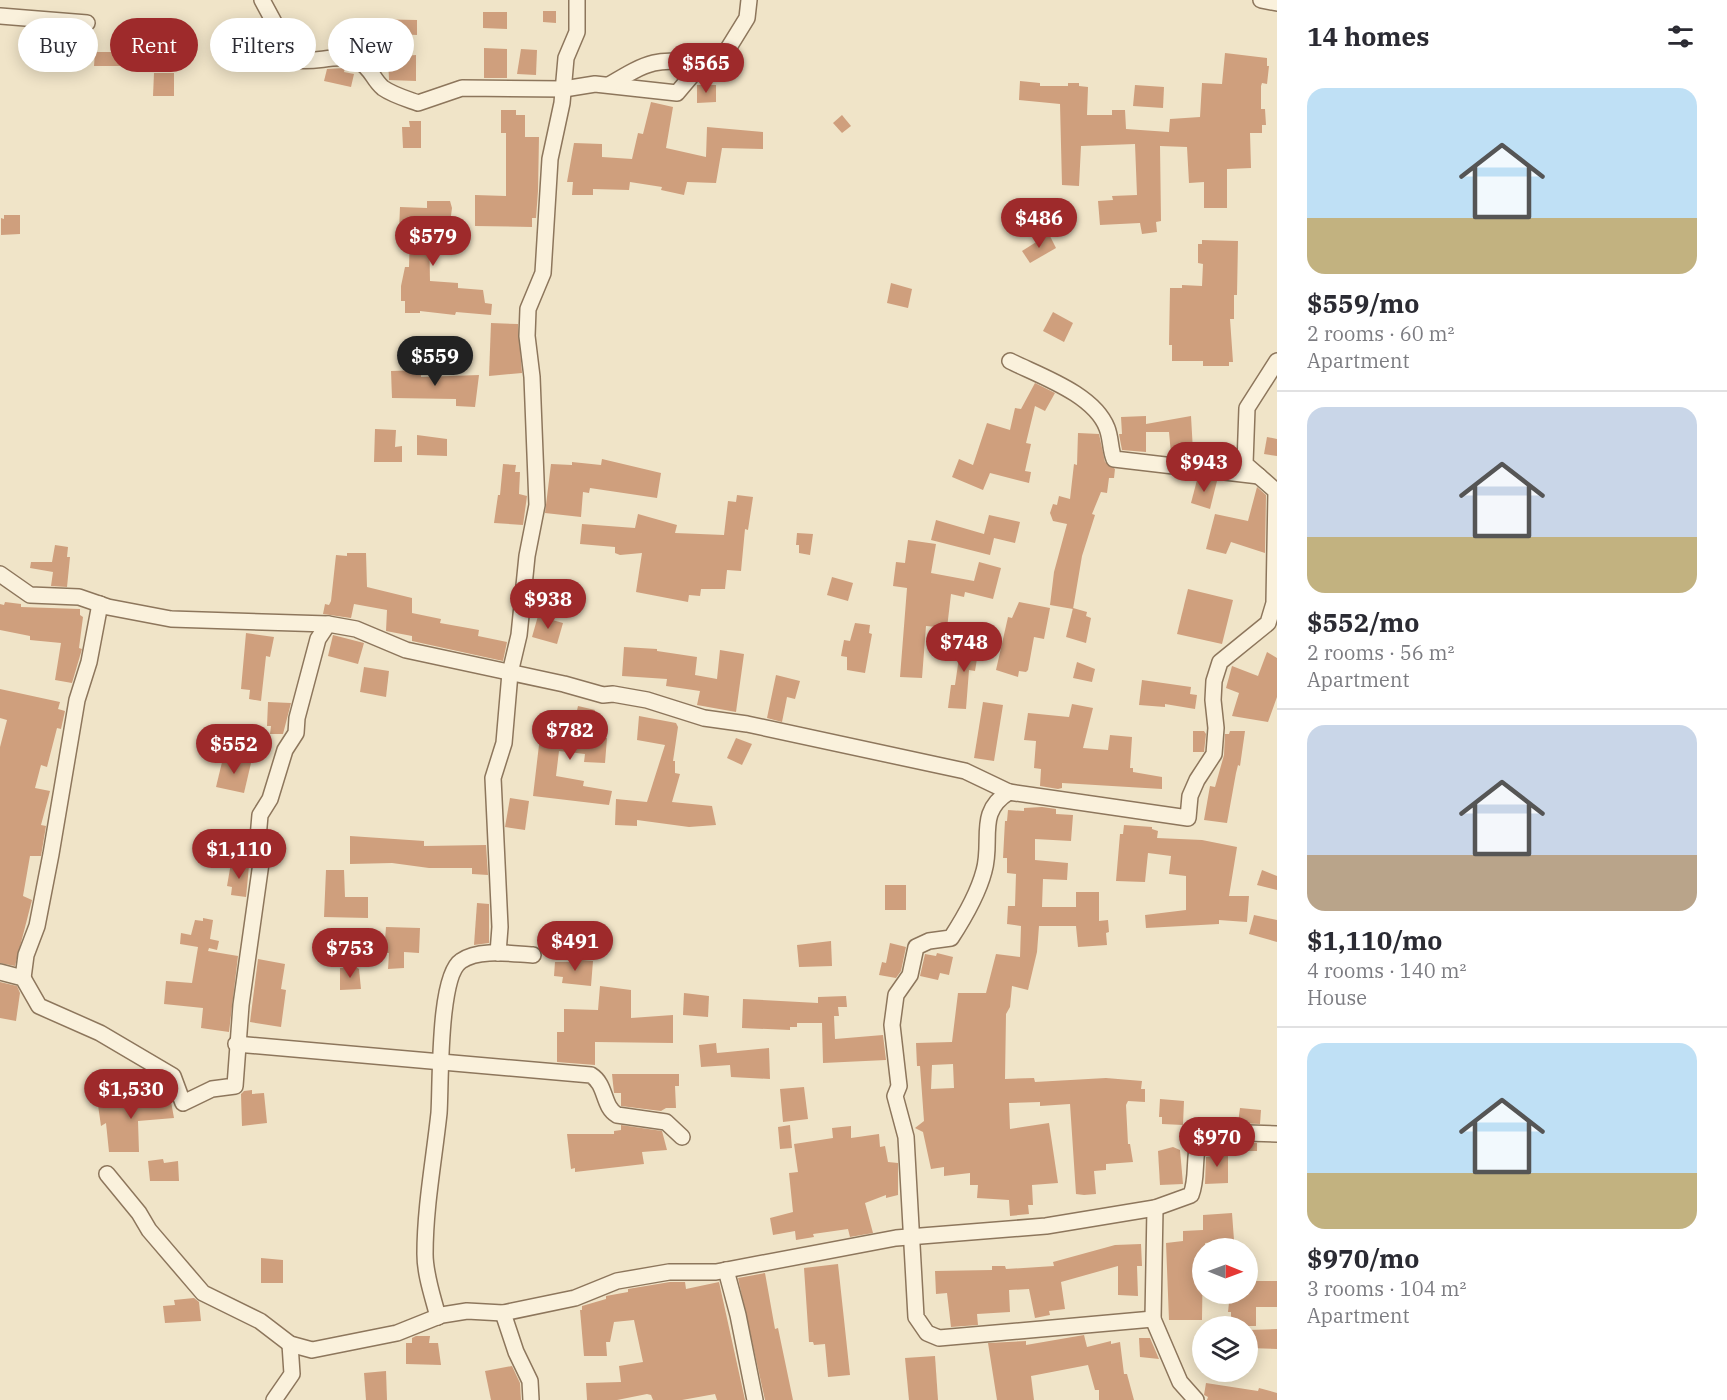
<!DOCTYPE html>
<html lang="en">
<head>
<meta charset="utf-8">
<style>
	:root { --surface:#fff; --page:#f2f2f3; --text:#2b2b33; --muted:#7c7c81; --line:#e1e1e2; --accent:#9e2a2b }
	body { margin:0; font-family:"IBM Plex Serif",serif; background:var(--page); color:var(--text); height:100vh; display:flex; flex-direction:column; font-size:22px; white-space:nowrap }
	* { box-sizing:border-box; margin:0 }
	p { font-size:20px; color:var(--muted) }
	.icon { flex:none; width:33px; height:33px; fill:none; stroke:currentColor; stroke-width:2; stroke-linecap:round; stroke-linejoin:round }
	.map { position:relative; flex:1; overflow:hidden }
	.panel { display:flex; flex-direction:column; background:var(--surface); width:450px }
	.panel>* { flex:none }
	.banner { position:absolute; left:18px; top:18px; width:570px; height:54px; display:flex; gap:12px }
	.needle { width:39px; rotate:91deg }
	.fabs { position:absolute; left:1192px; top:1238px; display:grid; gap:12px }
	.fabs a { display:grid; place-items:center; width:66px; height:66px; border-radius:50%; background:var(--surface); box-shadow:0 3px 15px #0003; font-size:30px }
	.price { position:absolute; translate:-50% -51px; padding:0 14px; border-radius:21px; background:var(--accent); color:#fff; font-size:20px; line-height:39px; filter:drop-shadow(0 2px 3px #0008) }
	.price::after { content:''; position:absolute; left:50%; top:36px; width:18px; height:14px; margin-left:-9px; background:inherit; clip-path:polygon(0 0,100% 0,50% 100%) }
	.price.active { background:#222; color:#fff }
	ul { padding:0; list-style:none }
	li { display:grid; align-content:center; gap:12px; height:318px; padding:0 30px }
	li+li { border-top:2px solid var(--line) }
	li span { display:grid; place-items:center; height:186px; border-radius:18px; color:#555 }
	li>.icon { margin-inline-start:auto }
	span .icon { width:108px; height:108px; fill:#fffc; stroke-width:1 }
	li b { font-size:26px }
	h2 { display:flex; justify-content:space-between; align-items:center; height:72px; padding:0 30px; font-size:26px }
	.pill { padding:0 21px; border-radius:27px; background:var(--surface); box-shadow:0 3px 15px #0003; font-size:21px; line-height:54px }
	.pill.active { background:var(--accent); color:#fff }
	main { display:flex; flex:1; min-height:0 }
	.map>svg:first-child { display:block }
	.building { fill:#cf9f7d; fill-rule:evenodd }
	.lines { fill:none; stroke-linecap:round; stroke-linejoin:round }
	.minor-casing { stroke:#8d765c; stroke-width:18 }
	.minor { stroke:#faf1dc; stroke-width:15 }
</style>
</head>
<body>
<main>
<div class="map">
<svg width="1277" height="1400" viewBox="0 0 1277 1400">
	<rect width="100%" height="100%" fill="#f0e4c8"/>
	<g class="building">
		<polygon points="543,11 556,11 556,23 543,22"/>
		<polygon points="483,12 507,12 507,29 483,28"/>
		<polygon points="366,19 417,20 417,35 376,33 373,53 336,48 338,26 365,28"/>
		<polygon points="124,29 149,29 148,66 94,66 95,52 125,52"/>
		<polygon points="484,48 507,49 507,78 484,78"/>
		<polygon points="521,49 537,50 536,75 517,74"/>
		<polygon points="1225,53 1267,58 1267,66 1269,66 1267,84 1262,83 1261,86 1261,109 1265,109 1266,125 1262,125 1262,133 1250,133 1251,168 1227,169 1227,208 1204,208 1204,182 1189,183 1187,147 1160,146 1161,221 1156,222 1157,232 1142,234 1140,223 1100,225 1098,201 1113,200 1112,196 1137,195 1135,144 1081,146 1079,186 1062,185 1060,104 1019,100 1020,81 1040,83 1040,86 1068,86 1068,83 1079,83 1079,86 1088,87 1087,115 1112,115 1112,110 1125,110 1126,129 1169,132 1170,119 1200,117 1202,83 1222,84"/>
		<polygon points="416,55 416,81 389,80 388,57"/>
		<polygon points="345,68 344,72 354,74 351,87 324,81 327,69"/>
		<polygon points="154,73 174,73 174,96 153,96"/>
		<polygon points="697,85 716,85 716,102 697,103"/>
		<polygon points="1135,85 1164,87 1163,108 1133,106"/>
		<polygon points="651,102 673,107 666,148 706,157 707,127 763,132 763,149 722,148 716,183 687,182 684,195 661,190 662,187 630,182 629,190 593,189 593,195 572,195 573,182 567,182 574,143 602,144 602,157 632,159 638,133 643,134"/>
		<polygon points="501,110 516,110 516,115 525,115 525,137 539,137 538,191 536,218 532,218 532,227 475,226 475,195 506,196 506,133 501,133"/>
		<polygon points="842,115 851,126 842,133 833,123"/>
		<polygon points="409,121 421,121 421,148 403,148 402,127 410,127"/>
		<polygon points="427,201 450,201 452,208 449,231 429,231 430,281 458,283 458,288 483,290 485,303 492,304 491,315 456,312 455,315 420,311 420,313 405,313 405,301 401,301 401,286 405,267 409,267 410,231 399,231 400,207 427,208"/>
		<polygon points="4,215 20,215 20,234 1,235 1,218 4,219"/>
		<polygon points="1049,234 1056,248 1030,263 1022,251"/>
		<polygon points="1202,240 1238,241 1237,295 1234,295 1234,319 1230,319 1233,362 1229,362 1229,366 1203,366 1203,361 1172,361 1172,345 1169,345 1170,288 1182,288 1182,285 1202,286 1203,264 1198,263 1198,244 1202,244"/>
		<polygon points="891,283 912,289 908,308 887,303"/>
		<polygon points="1053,312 1073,323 1064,342 1043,331"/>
		<polygon points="491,323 518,324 522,373 489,376"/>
		<polygon points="421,370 421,377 479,375 475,407 456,406 456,399 392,398 391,371"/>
		<polygon points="1035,383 1055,393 1045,411 1035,406 1026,443 1031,444 1025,471 1031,472 1029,483 990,473 983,490 952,477 959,459 973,465 987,423 1010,430 1015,408 1021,409"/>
		<polygon points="1146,416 1146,424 1191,416 1193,451 1171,454 1169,432 1146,432 1146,452 1122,450 1119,434 1122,434 1121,417"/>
		<polygon points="375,429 396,430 395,447 402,446 402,462 374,462"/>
		<polygon points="1078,433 1099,434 1105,462 1115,469 1114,478 1109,478 1107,493 1101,492 1092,514 1095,515 1082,556 1073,609 1050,605 1054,572 1067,524 1053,521 1050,513 1053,504 1057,505 1059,496 1070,499 1074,464 1077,465"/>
		<polygon points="417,435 447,439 447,456 417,455"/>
		<polygon points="1267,437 1277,439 1277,456 1264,454"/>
		<polygon points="602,459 661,473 657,498 590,488 589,493 583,492 581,517 545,513 551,464 572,465 572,462 601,465"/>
		<polygon points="503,464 516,465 515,472 520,472 519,494 527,496 523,525 494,523 498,495 500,495"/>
		<polygon points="1202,479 1217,481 1210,509 1191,503 1197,480"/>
		<polygon points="1257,487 1266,495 1265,553 1231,542 1226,554 1206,549 1215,514 1248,521"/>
		<polygon points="737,495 753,497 748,530 745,529 741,571 727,570 725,589 701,589 700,596 689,595 688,602 636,592 642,553 620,555 615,553 615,547 580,544 582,524 635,528 638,514 677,525 675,533 724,535 728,501 736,502"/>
		<polygon points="989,515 1020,522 1015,543 994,538 990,555 931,540 936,520 984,534"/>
		<polygon points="797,533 813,534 810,555 799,553 799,545 796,545"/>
		<polygon points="908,540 936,544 931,573 974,581 979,562 1001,568 993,599 965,592 964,597 951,594 947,628 926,626 922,678 900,677 907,588 893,586 896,562 905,563"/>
		<polygon points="55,545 68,547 67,557 70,557 67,587 51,586 53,572 30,568 31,562 52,562"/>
		<polygon points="347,553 366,553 367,587 412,598 412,613 441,619 440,623 479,630 478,636 507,642 503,661 412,641 412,636 386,631 387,610 354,604 351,618 323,614 325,604 329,605 331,601 336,555 347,556"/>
		<polygon points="832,577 853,583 848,601 827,595"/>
		<polygon points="1188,589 1233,600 1222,644 1177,634"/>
		<polygon points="5,602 21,604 21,607 80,609 80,615 83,617 79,648 82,649 72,683 55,680 61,643 30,640 30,636 0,630 0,604 4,605"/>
		<polygon points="1019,602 1050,608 1044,639 1034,637 1028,670 1026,672 1019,671 1018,677 996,670 1008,617 1012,618"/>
		<polygon points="1073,608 1087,612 1086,616 1091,618 1086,643 1066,637"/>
		<polygon points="538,616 563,623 557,644 532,637"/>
		<polygon points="855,623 870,625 869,633 872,634 865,673 847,670 847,657 841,656 844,640 850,641"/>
		<polygon points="246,633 274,637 270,657 266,656 261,701 249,699 250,690 241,689"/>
		<polygon points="333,635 364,643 358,664 328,656"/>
		<polygon points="962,637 980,640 975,671 969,670 966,709 948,708 951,685 955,685"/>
		<polygon points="624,647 657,649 657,651 697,657 695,675 717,679 720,650 744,654 736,712 697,705 700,691 666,686 667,679 622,676"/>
		<polygon points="1267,652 1277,658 1277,697 1268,722 1232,716 1239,693 1226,688 1232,666 1258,676"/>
		<polygon points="1077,662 1095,669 1092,682 1073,678"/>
		<polygon points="364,667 389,671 386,697 360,692"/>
		<polygon points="776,675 800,681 795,699 787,697 782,722 767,718"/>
		<polygon points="1142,680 1191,687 1190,694 1197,695 1195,709 1165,704 1165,707 1139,705"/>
		<polygon points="0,689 60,702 58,709 65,711 61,729 57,728 47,767 41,765 35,788 50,791 41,825 46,826 41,856 30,856 23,896 32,900 15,966 0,963 0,747 7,720 0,718"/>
		<polygon points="268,702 291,703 283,734 270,734 271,726 267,726"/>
		<polygon points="983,702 1003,705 994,761 974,758"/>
		<polygon points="1072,704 1093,708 1083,748 1108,750 1110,735 1132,737 1130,768 1133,768 1133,772 1162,777 1162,789 1062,783 1062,788 1058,789 1040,786 1041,769 1034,768 1036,741 1024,740 1028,713 1069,717"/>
		<polygon points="578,706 595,710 590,737 607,738 605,763 584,762 585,754 559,751 556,776 584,781 583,786 612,791 609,805 533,796 541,728 572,732"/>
		<polygon points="639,716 676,723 678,727 673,761 675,761 675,773 680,774 672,802 712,806 716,825 689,827 637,820 637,826 615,825 616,799 647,802 665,745 637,740"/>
		<polygon points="1193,731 1204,731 1206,734 1204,752 1193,752"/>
		<polygon points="1230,731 1245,731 1240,766 1238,765 1236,773 1227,823 1204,820 1210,786 1215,787 1224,755 1225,734 1229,734"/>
		<polygon points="736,738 752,744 742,765 727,758"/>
		<polygon points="223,758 251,763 244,793 216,787"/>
		<polygon points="510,798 529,801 525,830 505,827"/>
		<path d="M1042,807L1056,809V814L1073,815L1071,841L1035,839V860L1068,863L1067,880L1043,879L1042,907H1076V892H1099V921L1108,920L1109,932L1106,933L1107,945L1078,947L1076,926H1039L1037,952L1028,990L1012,986L1010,1007L1006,1014L1005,1079L1034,1078L1035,1082L1106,1078L1142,1081L1141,1089H1145V1102L1128,1101L1126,1105L1128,1144H1130L1133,1162L1106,1164V1170L1094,1171L1096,1194L1084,1195L1076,1194L1070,1104L1040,1106V1102L1009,1103L1010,1129L1049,1123L1058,1183L1032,1185L1033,1205H1028L1029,1214L1010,1216L1009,1200L977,1198L978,1185H970V1173L944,1176V1167L931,1169L923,1132L915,1128L924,1121L920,1066H917L916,1043L952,1042L958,993H986L996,954L1020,957L1021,926L1007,924L1008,906H1015L1016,874L1007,873V858H1003L1005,821H1007L1008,810L1024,811V808ZM953,1064L954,1088L931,1089L932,1065Z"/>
		<polygon points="1124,825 1152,827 1152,829 1158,831 1157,838 1202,840 1237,847 1229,896 1249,896 1247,922 1219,920 1219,924 1146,928 1145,915 1186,910 1186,876 1169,874 1171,856 1148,853 1145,882 1116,881 1120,834 1123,834"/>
		<polygon points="350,836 424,841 424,846 486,845 488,875 472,874 472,868 429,868 392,863 350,864"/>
		<polygon points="231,863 249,866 246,897 231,895 232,887 227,886"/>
		<polygon points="326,870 344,870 345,897 368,897 368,918 324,917"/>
		<polygon points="1262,870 1277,876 1277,890 1257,885"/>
		<rect x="885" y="885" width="21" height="25"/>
		<polygon points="477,903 489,904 489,943 474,945"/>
		<polygon points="1254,915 1277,920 1277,942 1249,934"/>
		<polygon points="203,918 213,920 210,939 219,941 217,950 209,948 208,951 238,956 229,1032 201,1028 203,1008 164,1004 166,981 192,983 198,947 180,944 181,933 191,935 195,920 203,921"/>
		<polygon points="386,927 420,928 419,953 404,952 404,968 388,969 389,953 384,953"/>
		<polygon points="831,941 832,966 799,967 797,945"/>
		<polygon points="890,943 906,947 901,971 896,978 879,975 882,962 886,963"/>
		<polygon points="937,953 953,957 949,975 940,973 938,980 920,976 925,954 936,956"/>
		<polygon points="258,959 285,964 281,989 286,990 281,1027 250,1022"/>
		<polygon points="571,959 593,961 591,986 562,983 563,977 554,976 555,962 571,962"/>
		<polygon points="356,967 359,969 361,989 340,990 340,968"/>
		<polygon points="0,982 17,986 20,993 16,1021 0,1018"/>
		<polygon points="600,986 631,990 631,1018 673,1015 673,1043 595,1042 595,1065 557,1062 557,1032 564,1032 564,1009 598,1010"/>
		<polygon points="684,993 709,996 708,1017 683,1015"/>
		<polygon points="846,996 847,1007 838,1007 839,1016 834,1016 835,1039 883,1035 886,1060 823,1063 822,1023 797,1023 797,1027 790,1027 790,1030 742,1028 743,999 818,1003 818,997"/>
		<polygon points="716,1043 717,1053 769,1048 770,1079 731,1077 730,1065 701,1067 699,1045"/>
		<polygon points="612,1074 679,1074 679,1086 675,1086 676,1108 666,1108 661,1111 621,1106 621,1093 614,1093"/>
		<polygon points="804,1087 808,1119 783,1122 780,1089"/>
		<polygon points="252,1090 252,1094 264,1093 267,1123 242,1126 241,1094 244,1091"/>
		<polygon points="170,1096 174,1118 138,1121 139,1152 109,1152 106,1123 101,1126 98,1105 121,1100"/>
		<polygon points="1160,1099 1184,1101 1183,1125 1162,1124 1162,1117 1159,1117"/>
		<polygon points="1240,1108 1261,1110 1260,1124 1238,1123"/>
		<polygon points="621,1125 662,1131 667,1150 642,1152 644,1164 575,1172 575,1168 571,1169 567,1134 614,1134 614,1131 621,1130"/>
		<polygon points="790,1125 792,1148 780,1149 778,1127"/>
		<polygon points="851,1126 851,1138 879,1134 880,1147 885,1146 888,1162 898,1163 898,1195 886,1198 886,1195 865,1203 873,1233 850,1237 848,1229 813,1234 814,1237 796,1240 795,1231 773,1235 770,1218 793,1212 789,1173 798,1172 794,1144 833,1138 832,1128"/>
		<polygon points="1236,1142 1257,1143 1257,1151 1235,1151"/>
		<polygon points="1173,1147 1180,1150 1183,1184 1160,1185 1158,1151"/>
		<polygon points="1228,1152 1228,1183 1205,1184 1206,1157 1211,1156 1210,1153"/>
		<polygon points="163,1159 164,1163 178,1161 179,1181 150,1181 148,1161"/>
		<polygon points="1232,1213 1234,1240 1205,1243 1206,1248 1203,1248 1202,1320 1169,1320 1166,1243 1183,1241 1183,1231 1203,1230 1203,1215"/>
		<polygon points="1141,1244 1142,1266 1137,1266 1138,1296 1118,1295 1118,1266 1061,1282 1065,1309 1049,1311 1050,1315 1035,1318 1029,1289 1009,1290 1010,1312 977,1314 978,1325 951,1327 947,1293 936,1294 935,1271 992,1270 992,1266 1005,1266 1006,1269 1054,1266 1053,1262 1115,1245"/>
		<polygon points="261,1258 283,1260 283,1283 261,1283"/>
		<polygon points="838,1264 850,1375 828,1377 825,1344 814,1345 813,1342 809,1342 804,1268"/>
		<polygon points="765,1273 775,1329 778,1328 793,1400 765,1400 738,1278"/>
		<polygon points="1248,1281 1277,1281 1277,1307 1256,1307 1256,1326 1231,1326 1231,1312 1228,1312 1230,1293 1248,1293"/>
		<polygon points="670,1282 685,1282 686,1289 719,1282 745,1400 717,1400 715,1394 682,1400 653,1400 651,1395 647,1394 617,1400 587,1400 586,1383 621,1382 619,1366 643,1362 634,1320 614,1322 610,1342 606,1342 607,1356 584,1356 580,1310 582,1310 582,1306 606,1299 606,1296 628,1292 628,1289"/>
		<polygon points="194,1298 199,1302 201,1321 165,1323 163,1306 175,1305 174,1300"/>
		<polygon points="1277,1329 1277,1349 1248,1348 1248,1330"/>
		<polygon points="1084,1335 1087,1347 1111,1341 1111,1344 1120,1342 1124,1374 1127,1374 1134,1400 1099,1400 1099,1390 1095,1390 1088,1365 1031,1376 1034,1400 997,1400 988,1343 1026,1341 1026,1345"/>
		<polygon points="416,1336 430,1336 429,1343 438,1343 441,1365 406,1364 406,1343 412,1343 412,1338"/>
		<polygon points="1139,1338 1150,1338 1159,1359 1140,1357"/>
		<polygon points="935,1356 938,1400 909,1400 905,1358"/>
		<polygon points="512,1366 520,1383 521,1400 491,1400 485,1371"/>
		<polygon points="386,1371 387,1400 366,1400 364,1373"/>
		<polygon points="1206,1383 1258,1391 1259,1388 1277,1393 1277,1400 1207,1400 1208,1397 1204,1395"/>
	</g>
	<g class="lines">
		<defs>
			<g id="minor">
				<path d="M262,0L289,50L297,60C318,63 337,53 358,61C371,67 373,80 383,88C393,95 407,99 418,103L462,88L564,89L595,84L677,93L693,74L726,52L747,18L749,0"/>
				<polyline points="1261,0 1277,3"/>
				<polyline points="0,16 87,23"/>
				<path d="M609,85C646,63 659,55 703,66"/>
				<path d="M1010,361C1040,376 1094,394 1107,428C1111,438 1110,449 1114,459L1259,476"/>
				<polyline points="0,574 30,595 79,597 108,607 171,619 328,624 356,629 406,650 564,684 603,695 613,694 647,700 704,718 747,724 965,771 1009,792"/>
				<polyline points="498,953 500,927 493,778 504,743 510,673 519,635 527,556 537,505 532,377 527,336 528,309 543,273 550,159 562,103 566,58 577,32 577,0"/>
				<polyline points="0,972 23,978 39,1006 100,1033 173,1076 183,1103 212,1089 235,1086 241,1005 261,863 258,838 260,815 270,799 285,750 296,733 297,718 318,639 328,624"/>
				<polyline points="23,978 26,955 37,926 51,854 77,700 89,662 100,604"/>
				<path d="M236,1044L591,1075C607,1085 602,1106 617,1115L666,1122L682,1137"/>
				<path d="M107,1174L139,1213L149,1230L203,1293L260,1321L290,1344L312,1350L397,1333L442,1315L467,1311L503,1313L575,1298L617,1281L669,1272H716L896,1238L1046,1226L1155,1208L1191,1195C1198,1177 1193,1159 1199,1140L1214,1132L1277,1134"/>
				<polyline points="1155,1208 1153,1319 1180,1382 1196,1400"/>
				<polyline points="726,1270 738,1315 755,1400"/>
				<polyline points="503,1313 516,1352 530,1381 531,1400"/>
				<path d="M438,1317C433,1297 425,1275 425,1254C425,1207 434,1160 439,1113C441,1085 438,976 461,961C479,948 513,954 533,955"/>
				<path d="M1153,1319L939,1338L927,1333L916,1317L906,1137L895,1096L899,1086L892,1025L896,995L910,975L916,947L929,941L951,938C964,918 978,894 984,871C993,840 976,812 1009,792L1188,818L1190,796L1197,780L1214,754L1216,728L1213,700L1214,681L1220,662L1268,623L1274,603L1276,491L1245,464L1247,408L1277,361"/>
				<polyline points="274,1400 292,1374 290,1344"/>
			</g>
		</defs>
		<use href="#minor" class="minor-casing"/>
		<use href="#minor" class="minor"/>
	</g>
</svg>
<div class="fabs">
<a><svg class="needle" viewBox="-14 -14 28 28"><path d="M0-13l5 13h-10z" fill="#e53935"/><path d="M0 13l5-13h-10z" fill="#7c7c81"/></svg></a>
<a><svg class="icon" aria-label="layers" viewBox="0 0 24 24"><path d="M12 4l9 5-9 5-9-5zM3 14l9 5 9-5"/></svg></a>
</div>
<b class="price" style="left:706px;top:94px">$565</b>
<b class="price" style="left:1039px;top:249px">$486</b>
<b class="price" style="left:433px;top:267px">$579</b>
<b class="price active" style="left:435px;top:387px">$559</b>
<b class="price" style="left:1204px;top:493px">$943</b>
<b class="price" style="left:548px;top:630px">$938</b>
<b class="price" style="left:964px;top:673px">$748</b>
<b class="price" style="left:570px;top:761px">$782</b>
<b class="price" style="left:234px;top:775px">$552</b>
<b class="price" style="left:239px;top:880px">$1,110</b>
<b class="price" style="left:575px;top:972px">$491</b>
<b class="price" style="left:350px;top:979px">$753</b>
<b class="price" style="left:131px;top:1120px">$1,530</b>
<b class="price" style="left:1217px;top:1168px">$970</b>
<div class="banner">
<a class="pill">Buy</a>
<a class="pill active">Rent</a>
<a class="pill">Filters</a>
<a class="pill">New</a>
</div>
</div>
<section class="panel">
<h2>14 homes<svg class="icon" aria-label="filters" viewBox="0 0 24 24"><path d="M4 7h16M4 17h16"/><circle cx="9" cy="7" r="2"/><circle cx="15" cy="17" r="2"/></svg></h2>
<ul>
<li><span style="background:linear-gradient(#bfe0f5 70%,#c2b280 0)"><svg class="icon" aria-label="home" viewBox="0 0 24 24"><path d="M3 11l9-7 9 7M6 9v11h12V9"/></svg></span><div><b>$559/mo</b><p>2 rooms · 60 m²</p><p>Apartment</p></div></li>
<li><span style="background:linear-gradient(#c9d6e8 70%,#c2b280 0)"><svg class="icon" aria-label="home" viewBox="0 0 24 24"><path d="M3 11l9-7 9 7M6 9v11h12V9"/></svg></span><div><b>$552/mo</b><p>2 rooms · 56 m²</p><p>Apartment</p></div></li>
<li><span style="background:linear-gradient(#c9d6e8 70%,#b9a48a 0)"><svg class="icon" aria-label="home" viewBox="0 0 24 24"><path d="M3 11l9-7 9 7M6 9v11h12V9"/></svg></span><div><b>$1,110/mo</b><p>4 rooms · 140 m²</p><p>House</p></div></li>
<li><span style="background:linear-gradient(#bfe0f5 70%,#c2b280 0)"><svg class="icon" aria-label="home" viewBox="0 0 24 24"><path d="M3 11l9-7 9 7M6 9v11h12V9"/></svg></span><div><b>$970/mo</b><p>3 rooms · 104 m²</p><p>Apartment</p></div></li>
</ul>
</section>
</main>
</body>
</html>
